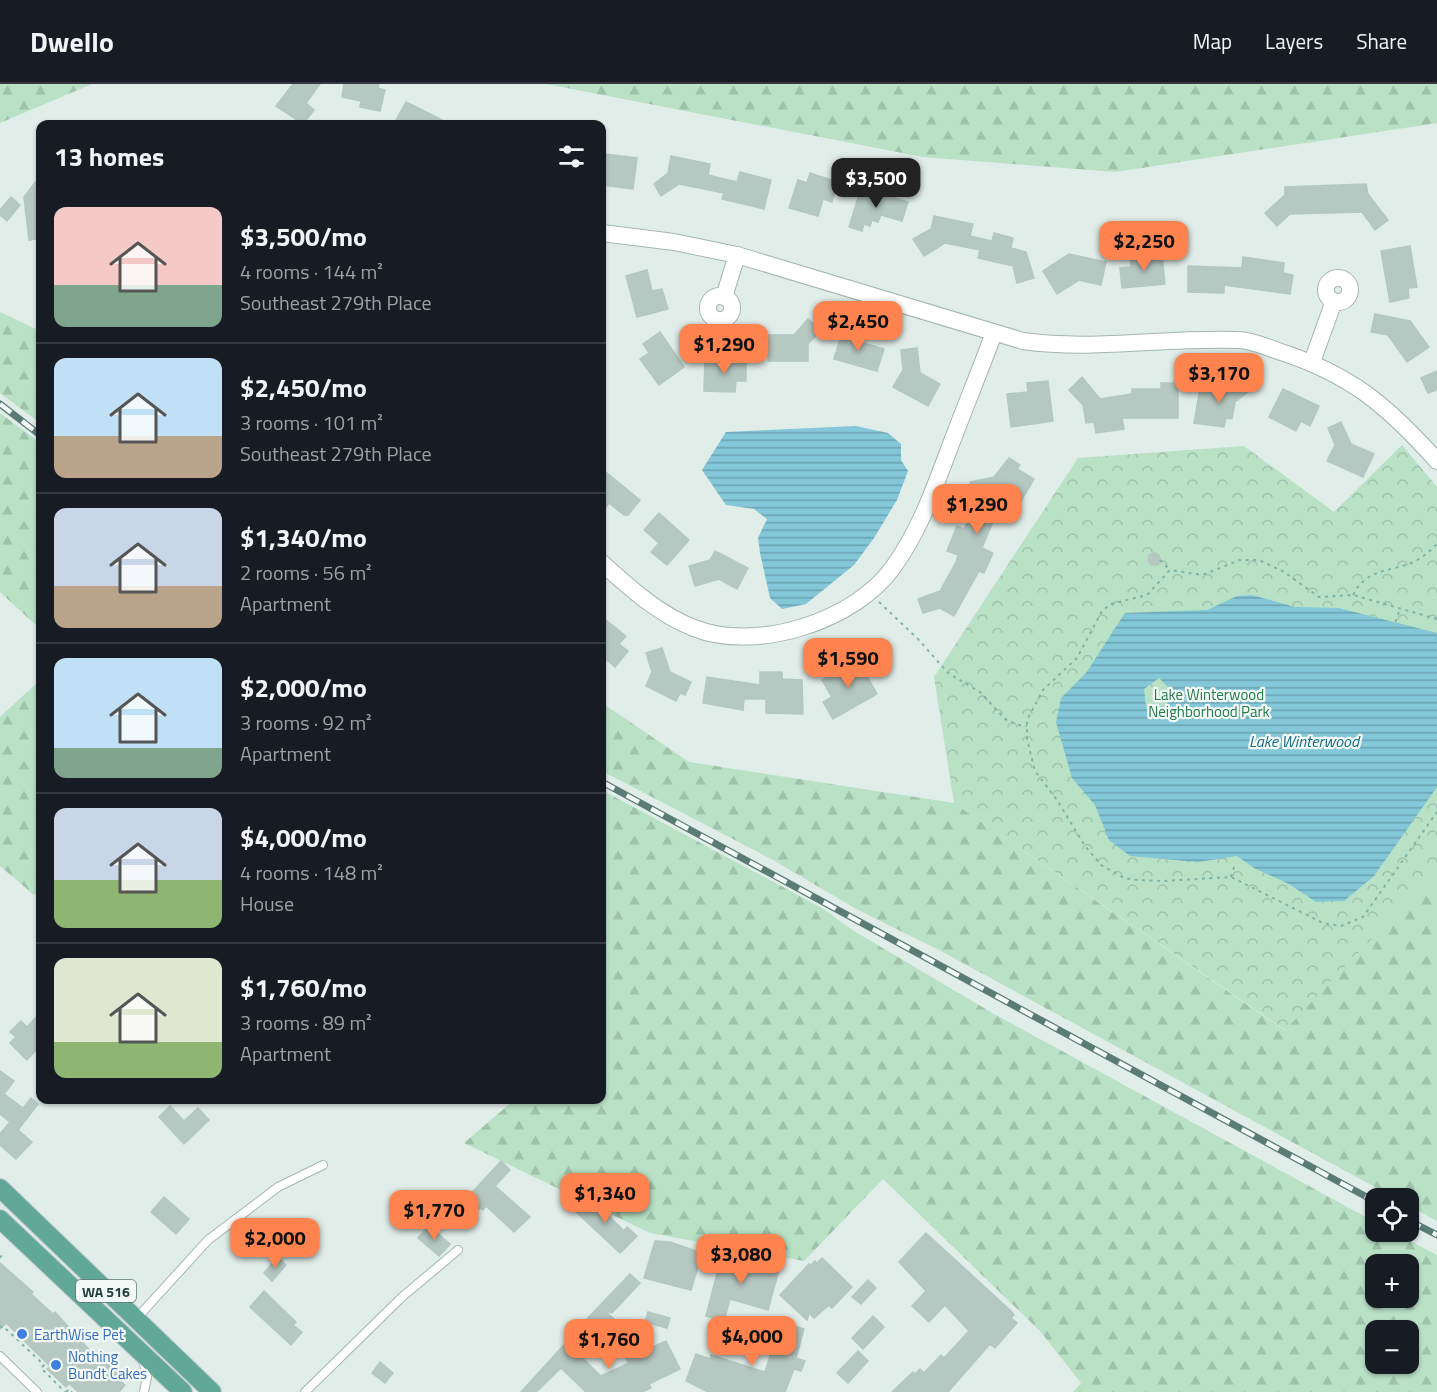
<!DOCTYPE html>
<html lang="en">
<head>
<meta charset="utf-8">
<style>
	:root { --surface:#171b24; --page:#242831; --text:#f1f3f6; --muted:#9ea1a6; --line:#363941; --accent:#ff834e }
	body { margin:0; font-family:"Titillium Web",sans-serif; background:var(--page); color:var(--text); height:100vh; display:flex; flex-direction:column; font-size:22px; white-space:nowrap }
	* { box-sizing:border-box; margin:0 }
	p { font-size:20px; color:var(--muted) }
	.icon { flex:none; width:33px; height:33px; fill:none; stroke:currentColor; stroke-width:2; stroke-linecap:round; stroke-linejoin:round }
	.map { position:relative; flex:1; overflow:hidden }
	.drawer { position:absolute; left:36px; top:36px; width:570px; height:984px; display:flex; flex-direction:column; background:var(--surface); border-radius:12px; box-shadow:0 2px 4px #0004 }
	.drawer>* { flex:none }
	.controls { position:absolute; left:1365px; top:1104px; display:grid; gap:12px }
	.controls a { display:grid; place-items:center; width:54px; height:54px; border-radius:12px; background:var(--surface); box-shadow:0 2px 4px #0004; font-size:30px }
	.price { position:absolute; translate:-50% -51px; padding:0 14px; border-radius:12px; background:var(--accent); color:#111; font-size:20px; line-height:39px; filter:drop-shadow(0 2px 3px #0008) }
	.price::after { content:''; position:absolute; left:50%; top:36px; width:18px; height:14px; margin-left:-9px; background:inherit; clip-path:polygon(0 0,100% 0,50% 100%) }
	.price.selected { background:#222; color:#fff }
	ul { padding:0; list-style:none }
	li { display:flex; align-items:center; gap:18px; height:150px; padding:0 18px }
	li+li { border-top:2px solid var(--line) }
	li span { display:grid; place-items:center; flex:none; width:168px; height:120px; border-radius:12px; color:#555 }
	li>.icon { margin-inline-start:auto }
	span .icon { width:72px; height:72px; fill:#fffc; stroke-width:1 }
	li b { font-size:26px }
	h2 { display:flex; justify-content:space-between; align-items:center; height:72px; padding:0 18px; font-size:26px }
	header { display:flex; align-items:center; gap:36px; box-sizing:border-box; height:84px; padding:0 30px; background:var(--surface); border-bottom:2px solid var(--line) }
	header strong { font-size:28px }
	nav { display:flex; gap:33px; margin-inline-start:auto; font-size:21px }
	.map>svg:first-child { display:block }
	.forest { fill:url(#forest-firs); fill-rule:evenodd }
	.park { fill:url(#park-crowns) }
	.water { fill:url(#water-rules); fill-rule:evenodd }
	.building { fill:#b6c8c2; stroke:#b3c8c0; stroke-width:1.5 }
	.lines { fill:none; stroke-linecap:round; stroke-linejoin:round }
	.service-casing { stroke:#a3b6b1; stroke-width:10 }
	.minor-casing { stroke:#a3b6b1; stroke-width:18 }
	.primary-casing { stroke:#c0cac8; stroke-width:20 }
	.path { stroke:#7eb4a6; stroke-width:2; stroke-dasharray:3 4.5; stroke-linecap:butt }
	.service { stroke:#fff; stroke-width:8 }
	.minor { stroke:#fff; stroke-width:16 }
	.primary { stroke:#61a899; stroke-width:18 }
	.rail-casing { stroke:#5a7c74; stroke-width:7 }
	.rail { stroke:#f2f9f6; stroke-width:4.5; stroke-dasharray:14; stroke-linecap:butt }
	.shop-dot { fill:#3f7fe0; stroke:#f2f9f6; stroke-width:2 }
	.labels { text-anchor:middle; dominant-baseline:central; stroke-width:4.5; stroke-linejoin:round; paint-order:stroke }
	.shield { fill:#f2f9f6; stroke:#5e7872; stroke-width:1.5 }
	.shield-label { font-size:14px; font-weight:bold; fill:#1f4039 }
	.park-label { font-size:15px; fill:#257b4b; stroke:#f2f9f6 }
	.shop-label { font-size:15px; fill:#366cbe; stroke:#f2f9f6; text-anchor:start }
	.water-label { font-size:16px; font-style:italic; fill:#136a83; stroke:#f2f9f6 }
</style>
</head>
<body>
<header>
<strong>Dwello</strong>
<nav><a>Map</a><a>Layers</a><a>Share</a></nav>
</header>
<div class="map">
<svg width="1437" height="1308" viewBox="0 0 1437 1308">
	<defs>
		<pattern id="forest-firs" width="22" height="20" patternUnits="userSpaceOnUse" patternTransform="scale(1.5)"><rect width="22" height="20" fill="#b8e1c5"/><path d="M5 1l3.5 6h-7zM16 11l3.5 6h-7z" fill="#9ec2aa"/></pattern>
		<pattern id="park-crowns" width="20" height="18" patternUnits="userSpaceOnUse" patternTransform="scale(1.5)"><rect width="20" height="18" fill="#b8e1c5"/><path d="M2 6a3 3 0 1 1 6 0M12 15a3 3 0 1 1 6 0" fill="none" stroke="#9ec2aa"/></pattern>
		<pattern id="water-rules" width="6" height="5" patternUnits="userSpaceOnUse" patternTransform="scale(1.5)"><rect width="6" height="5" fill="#83c7d8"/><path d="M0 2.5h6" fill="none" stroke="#6ba3b0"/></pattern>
	</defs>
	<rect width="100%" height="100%" fill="#e1ede9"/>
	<g class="forest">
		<polygon points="0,0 92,0 0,39"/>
		<polygon points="546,0 1437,0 1437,39 1115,88 923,73"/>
		<polygon points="0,228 40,247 40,339 0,309"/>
		<polygon points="0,329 40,359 40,545 0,508"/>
		<polygon points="40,596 40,804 34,811 0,782 0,633"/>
		<polygon points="602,619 689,678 954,719 1284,946 1437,786 1437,1137 1409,1122 1408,1114 1395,1114 939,866 858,826 773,776 602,687"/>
		<path d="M602,706L822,824L854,847L994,930L1375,1138L1376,1148H1393L1437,1171V1308H1073L1081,1299L1040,1247L883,1095L804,1177L650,1149L464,1059L514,1016H602ZM1376,1180H1408V1214H1376ZM1376,1246H1408V1280H1376Z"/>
	</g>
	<polygon class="park" points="1402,361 1437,403 1437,786 1285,946 954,719 934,593 1078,374 1244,362 1334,428"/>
	<g class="water">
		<polygon points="856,342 888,349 901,360 901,376 908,387 897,416 874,454 854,481 806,520 782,525 770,514 760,469 758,454 767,435 754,425 726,421 702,386 726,348"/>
		<path d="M1252,511L1295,523L1339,524L1437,549V703L1374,792L1344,817L1316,818L1289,800L1254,784L1237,772L1198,778L1130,772L1109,756L1095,721L1072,694L1056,638L1061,614L1086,589L1125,529L1207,526L1237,512ZM1159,594L1168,603L1167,622L1146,623L1144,605Z"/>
	</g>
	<g class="building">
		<polygon points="293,0 320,0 306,19 314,26 303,40 276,22"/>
		<polygon points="344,0 379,0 378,4 385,6 380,27 360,23 361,17 342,13"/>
		<polygon points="406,18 450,40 394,40"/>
		<polygon points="605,70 637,74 633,105 602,101 602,80 604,80"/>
		<polygon points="671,72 710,80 708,91 737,98 740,88 771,96 764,125 722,115 724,109 679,100 661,112 654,100 668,89"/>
		<polygon points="810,89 838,98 832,118 823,115 818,132 789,124 798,96 807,99"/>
		<polygon points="40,92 40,154 29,156 24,113"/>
		<polygon points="1366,100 1368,110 1388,136 1375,146 1362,128 1290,130 1277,142 1265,129 1285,111 1285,103"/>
		<polygon points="861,104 908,118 902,137 881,131 878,138 872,136 870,142 864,140 862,147 849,143"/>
		<polygon points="11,113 20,121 7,137 0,131 0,126"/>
		<polygon points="934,132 973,140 970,152 992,157 994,149 1013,154 1011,164 1026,168 1034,194 1017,199 1013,182 978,174 980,166 945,159 924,172 913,155 931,145"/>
		<polygon points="1410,162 1417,203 1408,204 1409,214 1390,218 1381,167"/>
		<polygon points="1069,170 1106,178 1101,201 1079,196 1057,210 1043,187"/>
		<polygon points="1162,170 1165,200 1122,204 1120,184 1131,183 1130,173"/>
		<polygon points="1243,173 1284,179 1283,189 1293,191 1290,210 1224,201 1224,209 1188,208 1188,182 1242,184"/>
		<polygon points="647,186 652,207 662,205 668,225 637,233 626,192"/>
		<polygon points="1375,230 1410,237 1429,263 1407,278 1388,251 1371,248"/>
		<polygon points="808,235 821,246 808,260 808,277 768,277 768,251 794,251"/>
		<polygon points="843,246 862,251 860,258 884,265 877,287 834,275"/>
		<polygon points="660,248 684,283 659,301 640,275 649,269 643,260"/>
		<polygon points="917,264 920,289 940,300 928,322 893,303 903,286 901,266"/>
		<polygon points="705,275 746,276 746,297 736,297 735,308 704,307"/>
		<polygon points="1437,287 1437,306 1428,309 1421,294"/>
		<polygon points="1082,293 1100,315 1132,310 1132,305 1161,305 1161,299 1178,299 1178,334 1122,334 1124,345 1096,349 1094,338 1086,339 1083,321 1069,306"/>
		<polygon points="1240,293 1250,306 1235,318 1232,335 1226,334 1224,343 1194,339 1200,304 1221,307"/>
		<polygon points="1048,297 1053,337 1011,343 1007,310 1028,308 1027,299"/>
		<polygon points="1283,305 1319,322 1310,342 1301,337 1296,347 1269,333"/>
		<polygon points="1341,338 1351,360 1374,370 1363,393 1327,377 1335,361 1328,344"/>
		<polygon points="1009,374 1020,381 1017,385 1034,395 1017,424 1002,416 982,464 993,469 984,489 979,487 954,532 940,524 923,529 918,515 940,507 956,478 958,471 947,467 957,442 964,445 975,419 970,398 994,393"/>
		<polygon points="602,385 640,416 628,431 624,431 609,419 602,429"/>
		<polygon points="659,429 689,456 667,481 651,468 659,459 644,446"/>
		<polygon points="715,467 748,484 737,505 719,495 695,502 689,482 710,476"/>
		<circle cx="1154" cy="475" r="6"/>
		<polygon points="602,533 626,552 619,560 628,567 615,583 602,572"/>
		<polygon points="662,564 670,588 691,598 685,611 680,609 676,617 646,602 652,588 646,569"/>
		<polygon points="858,576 877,610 833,635 823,618 832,613 822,596"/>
		<polygon points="760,588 782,588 782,595 802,596 803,630 766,629 766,615 744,615 743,626 703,619 707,593 760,601"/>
		<polygon points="40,929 40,962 27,976 10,959 16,953 10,948 21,937 27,943"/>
		<polygon points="0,987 14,997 4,1010 23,1024 31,1014 38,1020 18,1046 32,1058 16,1075 0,1061 0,1050 10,1038 0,1030"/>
		<polygon points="170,1022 184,1037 198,1024 209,1036 184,1060 159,1033"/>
		<polygon points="501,1077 510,1086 495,1102 530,1133 514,1148 486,1122 483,1126 480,1124 471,1133 462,1125 471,1116 468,1113"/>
		<polygon points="588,1112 597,1121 601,1116 611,1126 607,1130 624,1147 627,1143 637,1152 620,1169 574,1126"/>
		<polygon points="164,1113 189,1135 176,1150 151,1128"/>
		<polygon points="429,1142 450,1160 439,1172 418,1154"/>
		<polygon points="926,1149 1011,1227 1014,1231 1011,1234 1017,1239 995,1264 990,1260 948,1308 892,1308 913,1288 915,1290 920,1285 924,1289 941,1271 944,1274 969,1247 945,1221 929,1238 912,1222 926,1207 899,1178"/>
		<polygon points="655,1157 670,1158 702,1169 691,1206 644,1194"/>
		<polygon points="722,1170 736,1174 737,1171 779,1186 768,1226 730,1215 724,1237 706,1232"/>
		<polygon points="278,1173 286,1181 272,1197 264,1189"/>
		<polygon points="822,1174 852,1203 832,1224 829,1221 814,1234 809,1229 807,1236 780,1211 809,1180 811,1181 815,1177 817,1179"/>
		<polygon points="0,1179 33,1208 31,1210 53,1230 55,1228 94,1271 96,1268 119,1290 116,1293 125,1301 119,1308 78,1308 69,1299 66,1303 47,1285 50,1282 6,1239 0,1245"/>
		<polygon points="630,1190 640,1199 612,1229 605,1227 632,1251 617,1267 586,1236"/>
		<polygon points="868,1196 876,1204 861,1220 852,1213"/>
		<polygon points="264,1207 296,1238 293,1241 302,1248 291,1261 250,1223"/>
		<polygon points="648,1228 670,1234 667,1244 645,1238"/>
		<polygon points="873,1232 884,1243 863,1265 852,1254"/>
		<polygon points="769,1235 804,1245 796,1274 805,1277 801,1287 794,1285 785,1308 708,1308 686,1297 696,1270 710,1275 711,1271 765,1288 777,1249 766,1246"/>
		<polygon points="571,1253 580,1262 575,1267 601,1292 629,1279 626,1275 666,1257 680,1285 649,1300 651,1304 642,1308 586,1308 561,1284 536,1308 521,1308"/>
		<polygon points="858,1267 868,1277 848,1299 837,1289"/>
		<polygon points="380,1278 393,1289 385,1299 372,1289"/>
	</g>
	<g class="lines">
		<defs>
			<g id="service">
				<polyline points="136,1235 208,1156 278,1103 323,1081"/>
				<polyline points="0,1272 37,1308"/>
				<polyline points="143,1276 147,1293 144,1308"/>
				<polyline points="305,1308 402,1213 458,1166"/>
			</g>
			<g id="minor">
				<path d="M602,149L674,158L737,171L1023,257C1095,267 1166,253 1238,256C1251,256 1266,263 1278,267C1350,290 1387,321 1437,377"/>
				<circle cx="1338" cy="206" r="12"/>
				<circle cx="720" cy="224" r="12"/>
				<polyline points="724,213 737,171"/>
				<polyline points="1312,278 1334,217"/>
				<path d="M602,479C630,504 658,530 694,544C756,569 856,537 894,482C919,447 933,408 948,368C963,328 979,289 994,249"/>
			</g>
			<g id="primary">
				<polyline points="0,1104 212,1308"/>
				<polyline points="0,1135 183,1308"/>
			</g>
		</defs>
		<use href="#service" class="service-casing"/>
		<use href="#minor" class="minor-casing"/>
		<use href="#primary" class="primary-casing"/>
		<g class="path">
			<polyline points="1160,476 1170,486"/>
			<path d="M1353,511C1367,484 1390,488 1414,478C1423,473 1430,467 1437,460"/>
			<polyline points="879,518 918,555 948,589 980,608 1005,635 1018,641 1027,642"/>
			<polyline points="1437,535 1353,511 1319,513 1284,488 1259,476 1240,476 1202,491 1170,486 1147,511 1111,520 1102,527 1077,574 1043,606 1027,636 1027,655 1035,687 1057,716 1085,762 1101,781 1124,794 1137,796 1163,797 1231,793 1323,839 1341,842 1363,833 1437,728"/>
			<polyline points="1393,545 1400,525"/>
			<polyline points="1231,793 1235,780"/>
			<polyline points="0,1174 2,1171"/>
			<polyline points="0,1242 4,1245 5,1244 44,1281 41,1284 65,1308"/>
			<polyline points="66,1308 69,1305 72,1308"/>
		</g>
		<use href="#service" class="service"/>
		<use href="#minor" class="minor"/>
		<use href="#primary" class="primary"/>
		<defs>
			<g id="rail">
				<polyline points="0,320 40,351"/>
				<polyline points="602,698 1376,1118"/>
				<polyline points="1408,1136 1437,1151"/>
			</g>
		</defs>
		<use href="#rail" class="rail-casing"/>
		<use href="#rail" class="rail"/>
	</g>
	<g class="shop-dot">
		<circle cx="22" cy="1250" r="6"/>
		<circle cx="56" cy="1281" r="6"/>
	</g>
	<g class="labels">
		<rect class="shield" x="76" y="1196" width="60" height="22" rx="4.5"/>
		<g class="shield-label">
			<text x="106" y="1207">WA 516</text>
		</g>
		<g class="park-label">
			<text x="1209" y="610">Lake Winterwood<tspan x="1209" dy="17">Neighborhood Park</tspan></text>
		</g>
		<g class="shop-label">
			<text x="34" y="1250">EarthWise Pet</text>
			<text x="68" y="1272">Nothing<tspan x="68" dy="17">Bundt Cakes</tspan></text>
		</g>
		<g class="water-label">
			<text x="1304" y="657">Lake Winterwood</text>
		</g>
	</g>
</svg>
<div class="controls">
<a><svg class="icon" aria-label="locate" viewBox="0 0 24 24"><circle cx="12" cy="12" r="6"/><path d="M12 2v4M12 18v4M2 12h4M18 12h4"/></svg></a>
<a>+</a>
<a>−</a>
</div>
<b class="price selected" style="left:876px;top:125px">$3,500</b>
<b class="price" style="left:1144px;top:188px">$2,250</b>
<b class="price" style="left:858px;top:268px">$2,450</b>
<b class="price" style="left:724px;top:291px">$1,290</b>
<b class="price" style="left:1219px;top:320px">$3,170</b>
<b class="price" style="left:977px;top:451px">$1,290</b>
<b class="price" style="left:848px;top:605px">$1,590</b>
<b class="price" style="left:605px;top:1140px">$1,340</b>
<b class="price" style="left:434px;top:1157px">$1,770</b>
<b class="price" style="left:275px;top:1185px">$2,000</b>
<b class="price" style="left:741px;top:1201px">$3,080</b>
<b class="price" style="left:752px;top:1283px">$4,000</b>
<b class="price" style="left:609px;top:1286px">$1,760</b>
<section class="drawer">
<h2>13 homes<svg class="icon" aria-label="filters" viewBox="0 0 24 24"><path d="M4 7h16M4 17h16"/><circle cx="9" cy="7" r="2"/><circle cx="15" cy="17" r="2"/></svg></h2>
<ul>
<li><span style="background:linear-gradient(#f6c9c9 65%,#7fa58c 0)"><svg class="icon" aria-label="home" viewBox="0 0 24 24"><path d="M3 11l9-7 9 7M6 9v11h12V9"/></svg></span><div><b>$3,500/mo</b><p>4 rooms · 144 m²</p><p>Southeast 279th Place</p></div></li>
<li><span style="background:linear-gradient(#bfe0f5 65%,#b9a48a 0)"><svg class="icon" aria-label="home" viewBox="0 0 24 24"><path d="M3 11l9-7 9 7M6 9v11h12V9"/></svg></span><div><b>$2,450/mo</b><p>3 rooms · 101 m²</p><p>Southeast 279th Place</p></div></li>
<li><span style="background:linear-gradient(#c9d6e8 65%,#b9a48a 0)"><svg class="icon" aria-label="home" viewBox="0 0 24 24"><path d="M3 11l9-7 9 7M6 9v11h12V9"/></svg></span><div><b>$1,340/mo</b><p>2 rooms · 56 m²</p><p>Apartment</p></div></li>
<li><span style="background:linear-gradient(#bfe0f5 75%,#7fa58c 0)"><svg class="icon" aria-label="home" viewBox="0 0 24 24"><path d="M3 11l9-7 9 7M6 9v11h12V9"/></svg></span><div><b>$2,000/mo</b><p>3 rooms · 92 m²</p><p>Apartment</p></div></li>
<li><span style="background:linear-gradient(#c9d6e8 60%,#8fb573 0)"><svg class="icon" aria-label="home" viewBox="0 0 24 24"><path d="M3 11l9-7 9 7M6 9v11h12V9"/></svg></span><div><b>$4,000/mo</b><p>4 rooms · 148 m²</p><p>House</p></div></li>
<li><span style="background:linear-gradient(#dfe7d0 70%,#8fb573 0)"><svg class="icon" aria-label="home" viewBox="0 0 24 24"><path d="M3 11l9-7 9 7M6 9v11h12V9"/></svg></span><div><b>$1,760/mo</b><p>3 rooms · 89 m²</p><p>Apartment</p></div></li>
</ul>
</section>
</div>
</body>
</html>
